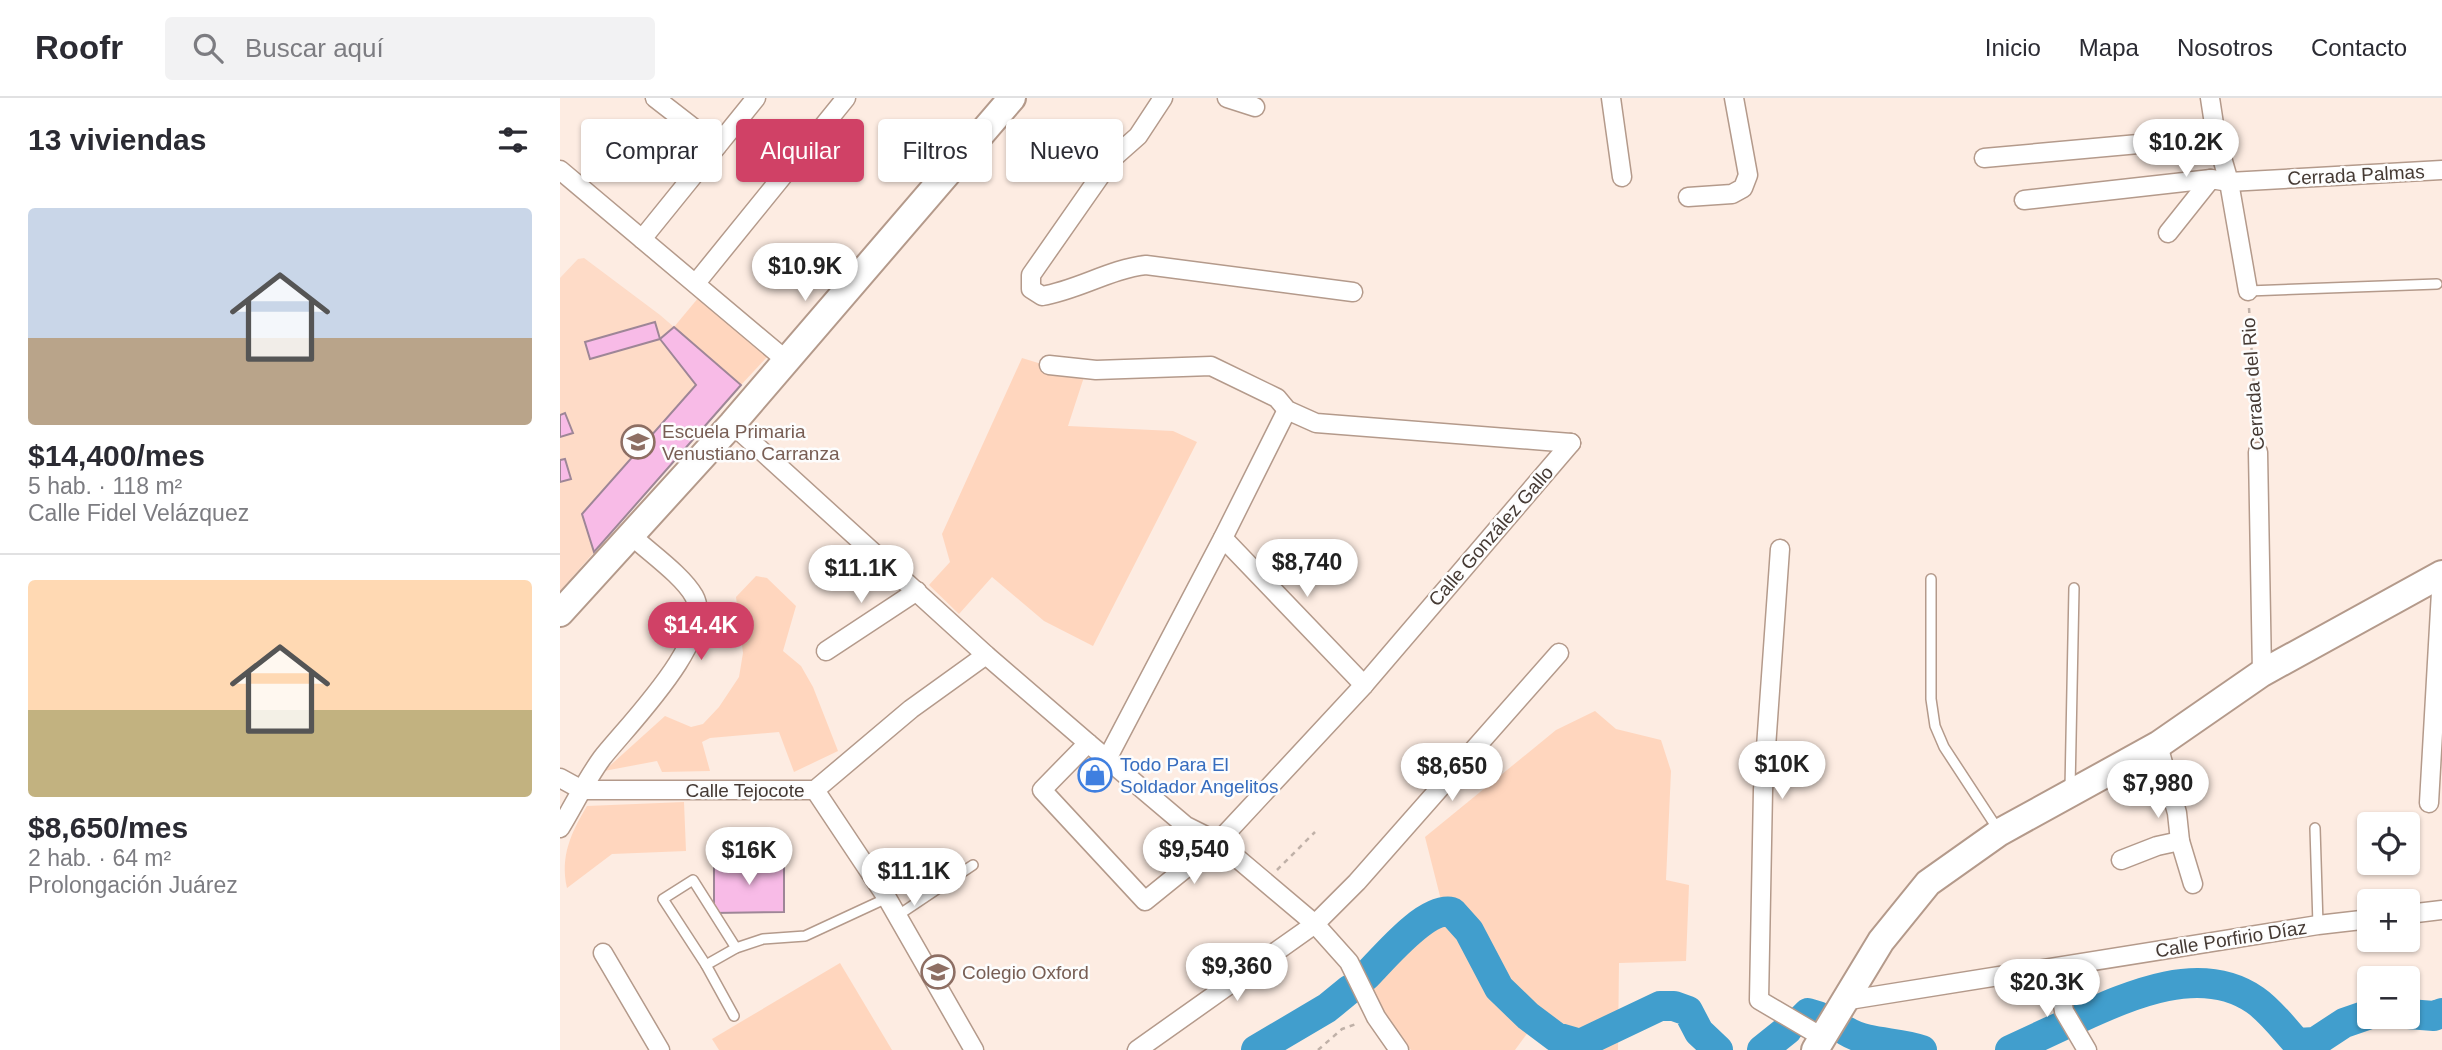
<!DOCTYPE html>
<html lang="es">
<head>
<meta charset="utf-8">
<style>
	:root { --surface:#fff; --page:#f2f2f3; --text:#2b2b33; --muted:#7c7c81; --line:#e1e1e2; --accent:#d04166 }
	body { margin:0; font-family:Arial,sans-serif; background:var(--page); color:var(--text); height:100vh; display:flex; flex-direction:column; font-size:26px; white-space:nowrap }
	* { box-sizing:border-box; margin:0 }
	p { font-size:23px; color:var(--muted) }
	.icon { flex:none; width:38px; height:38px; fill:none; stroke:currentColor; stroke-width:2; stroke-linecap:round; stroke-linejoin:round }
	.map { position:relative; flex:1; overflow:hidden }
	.panel { display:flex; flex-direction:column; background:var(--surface); width:560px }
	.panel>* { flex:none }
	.top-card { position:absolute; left:21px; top:21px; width:665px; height:63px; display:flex; gap:14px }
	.tools { position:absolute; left:1797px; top:714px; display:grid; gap:14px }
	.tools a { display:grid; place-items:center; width:63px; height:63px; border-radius:7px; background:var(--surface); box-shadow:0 2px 5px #0004; font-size:35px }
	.price { position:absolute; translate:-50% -60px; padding:0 16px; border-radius:24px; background:#fff; color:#222; font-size:23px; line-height:46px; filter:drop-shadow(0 2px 4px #0008) }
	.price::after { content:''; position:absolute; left:50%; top:42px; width:21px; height:16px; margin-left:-10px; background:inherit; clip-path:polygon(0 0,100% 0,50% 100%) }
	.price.on { background:var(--accent); color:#fff }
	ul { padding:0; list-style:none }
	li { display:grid; align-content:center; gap:14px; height:371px; padding:0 28px }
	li+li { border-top:2px solid var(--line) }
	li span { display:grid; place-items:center; height:217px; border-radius:7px; color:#555 }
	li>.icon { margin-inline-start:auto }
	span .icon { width:126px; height:126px; fill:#fffc; stroke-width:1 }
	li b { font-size:30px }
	h2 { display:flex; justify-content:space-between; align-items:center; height:84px; padding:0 28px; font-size:30px }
	.pill { padding:0 24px; border-radius:7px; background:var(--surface); box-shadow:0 2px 5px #0004; font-size:24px; line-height:63px }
	.pill.on { background:var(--accent); color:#fff }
	header { display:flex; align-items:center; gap:42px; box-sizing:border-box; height:98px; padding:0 35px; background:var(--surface); border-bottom:2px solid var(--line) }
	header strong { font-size:33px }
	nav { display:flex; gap:38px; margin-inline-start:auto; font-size:24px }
	.search { width:490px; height:63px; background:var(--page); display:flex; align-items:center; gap:18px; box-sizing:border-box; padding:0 24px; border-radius:7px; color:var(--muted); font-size:26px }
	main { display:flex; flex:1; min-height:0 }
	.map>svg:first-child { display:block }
	.built { fill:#fedbc7 }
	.green { fill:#ffd6be }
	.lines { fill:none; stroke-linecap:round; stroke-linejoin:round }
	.river { stroke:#419ecd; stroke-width:30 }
	.building { fill:#f8bbe7; stroke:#9e8697; stroke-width:2 }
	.service-casing { stroke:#b49a8b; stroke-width:12 }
	.minor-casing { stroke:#b49a8b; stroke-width:21 }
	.secondary-casing { stroke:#b49a8b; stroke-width:30 }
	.path { stroke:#c0b1a8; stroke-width:2.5; stroke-dasharray:5 5; stroke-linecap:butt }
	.service { stroke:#fff; stroke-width:9 }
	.minor { stroke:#fff; stroke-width:18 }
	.secondary { stroke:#fff; stroke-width:26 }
	.labels { text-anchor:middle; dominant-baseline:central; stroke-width:5; stroke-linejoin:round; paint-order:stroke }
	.street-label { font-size:19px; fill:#453a34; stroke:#fdfdfd }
	.education-label { font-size:19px; fill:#785e54; stroke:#fdfdfd; text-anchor:start }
	.shop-label { font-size:19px; fill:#366cbe; stroke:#fdfdfd; text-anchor:start }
</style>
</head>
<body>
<header>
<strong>Roofr</strong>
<div class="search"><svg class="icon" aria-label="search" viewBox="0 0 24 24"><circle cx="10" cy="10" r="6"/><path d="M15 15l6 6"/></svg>Buscar aquí</div>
<nav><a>Inicio</a><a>Mapa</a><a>Nosotros</a><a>Contacto</a></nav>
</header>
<main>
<section class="panel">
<h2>13 viviendas<svg class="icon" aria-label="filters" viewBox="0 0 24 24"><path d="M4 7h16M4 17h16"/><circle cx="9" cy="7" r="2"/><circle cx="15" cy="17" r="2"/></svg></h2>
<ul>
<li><span style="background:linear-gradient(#c9d6e8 60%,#b9a48a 0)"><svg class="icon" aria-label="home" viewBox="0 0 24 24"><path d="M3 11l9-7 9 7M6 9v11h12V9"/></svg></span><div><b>$14,400/mes</b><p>5 hab. · 118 m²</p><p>Calle Fidel Velázquez</p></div></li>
<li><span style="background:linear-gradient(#ffd9b3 60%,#c2b280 0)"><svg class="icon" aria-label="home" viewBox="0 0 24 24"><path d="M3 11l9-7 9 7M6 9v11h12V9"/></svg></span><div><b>$8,650/mes</b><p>2 hab. · 64 m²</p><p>Prolongación Juárez</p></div></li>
</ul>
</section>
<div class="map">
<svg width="1882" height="952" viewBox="0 0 1882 952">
	<rect width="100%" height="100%" fill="#fdece2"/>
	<polygon class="built" points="24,160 100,217 181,287 0,493 0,180 18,161"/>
	<g class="green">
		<polygon points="139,199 207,259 181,287 114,229"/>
		<polygon points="462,260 524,279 508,328 613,333 637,344 533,548 484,523 432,479 399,516 369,487 390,464 382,436"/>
		<polygon points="196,478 207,480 236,508 223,553 241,568 253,589 278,653 234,674 219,634 150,640 142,644 150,673 102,674 97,663 44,673 105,618 131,629 143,626 159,609 179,579 183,555 176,499"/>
		<polygon points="1035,613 1056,631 1101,642 1111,673 1106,782 1129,787 1126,863 1059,865 1058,952 1003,952 969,933 955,952 851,952 827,925 801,870 881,802 865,739 996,632"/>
		<path d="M124,704L126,753L52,756L7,790C0,758 11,735 27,708Z"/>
		<polygon points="280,865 332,952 159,952 152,941"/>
	</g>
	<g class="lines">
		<g class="river">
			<path d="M805,879C824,860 866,808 892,814L909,833L939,890L968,918L996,939L1020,946L1100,908H1114L1128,913L1139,934L1158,952"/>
			<polyline points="1848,916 1874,918 1882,915"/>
			<path d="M1515,922C1568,898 1640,864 1695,902C1711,913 1724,931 1737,945L1755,944L1784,925L1810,916"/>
			<polyline points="1239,924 1248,915 1258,918"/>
			<path d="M1286,933C1309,947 1337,943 1362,952"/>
			<polyline points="696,952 767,910 789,892"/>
			<polyline points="1202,952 1227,932"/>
			<polyline points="1450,952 1502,928"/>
		</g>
	</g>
	<g class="building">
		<polygon points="95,224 100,241 30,261 25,244"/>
		<polygon points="114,229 181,287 34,454 22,416 136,287 100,241"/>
		<polygon points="5,315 13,335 0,339 0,317"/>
		<polygon points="5,361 11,381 0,384 0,362"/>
		<polygon points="224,762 224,814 154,815 154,763"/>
	</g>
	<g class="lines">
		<defs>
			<g id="service">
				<polyline points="1688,193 1877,186"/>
				<polyline points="1371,481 1371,601 1375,628 1384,649 1439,733"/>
				<polyline points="1510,691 1514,490"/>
				<polyline points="1755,730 1758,827"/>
				<polyline points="337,818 413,767"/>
				<polyline points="146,867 176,850 203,841 245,838 327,800"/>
				<polyline points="174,918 146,867 103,801 133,782 176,850"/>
			</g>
			<g id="minor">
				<polyline points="95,0 157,48"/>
				<path d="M603,0L578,38L552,61L471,177V191L482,198C518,192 550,171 586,167L793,194"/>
				<polyline points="667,0 695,9"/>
				<polyline points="1051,0 1062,79"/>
				<polyline points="1650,0 1656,39 1669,84 1688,193"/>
				<polyline points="1424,60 1656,39"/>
				<polyline points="0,72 227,263"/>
				<polyline points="1128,99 1172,96 1183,90 1188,77 1174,0"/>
				<polyline points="1464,102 1651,81"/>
				<polyline points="1608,135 1651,81 1669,84 1882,72"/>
				<polyline points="82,141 196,0"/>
				<polyline points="136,185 286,0"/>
				<polyline points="489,267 536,272 651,268 717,300 727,312 756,325 1011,345"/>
				<polyline points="172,326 426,557 528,645 626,728 658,744 755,826 789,864 816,919 839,952"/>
				<polyline points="1698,354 1702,575"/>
				<polyline points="663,440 804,587"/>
				<polyline points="1220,451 1203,692 1199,902 1262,939"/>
				<polyline points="266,553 357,493"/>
				<polyline points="528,645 482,692 585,803 658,744 804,587 1011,345"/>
				<polyline points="1598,647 1617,715 1620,743 1633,786"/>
				<polyline points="547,661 663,440 727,312"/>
				<polyline points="0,680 22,692 255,692 351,611 426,557"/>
				<polyline points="255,692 327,800 414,952"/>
				<polyline points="1869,705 1882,476"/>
				<path d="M0,730C14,707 26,682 42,660C67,628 157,539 134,498C122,477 90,455 72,438"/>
				<polyline points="1561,762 1597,748 1620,743"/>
				<polyline points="1848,816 1882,812"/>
				<polyline points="43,855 100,952"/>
				<polyline points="1497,870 1504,913 1527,952"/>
				<polyline points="1283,903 1758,827 1810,821"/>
				<polyline points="577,952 755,826 797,784 999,555"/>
			</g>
			<g id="secondary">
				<polyline points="0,515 172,326 452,0"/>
				<polyline points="1255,952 1321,843 1368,785 1440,734 1598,647 1702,575 1882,476"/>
			</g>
		</defs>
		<use href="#service" class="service-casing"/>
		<use href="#minor" class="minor-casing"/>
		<use href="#secondary" class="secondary-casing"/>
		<g class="path">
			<polyline points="1689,210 1697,337"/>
			<polyline points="717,772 755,734"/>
			<polyline points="758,952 782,931 799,925"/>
		</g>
		<use href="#service" class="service"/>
		<use href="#minor" class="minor"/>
		<use href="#secondary" class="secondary"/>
	</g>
	<defs>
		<symbol id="school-ring" viewBox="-11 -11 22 22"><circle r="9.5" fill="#fdfdfd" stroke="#8d6e63" stroke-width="1.5"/><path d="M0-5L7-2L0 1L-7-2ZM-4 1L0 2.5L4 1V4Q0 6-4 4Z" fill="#8d6e63"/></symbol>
		<symbol id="shop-ring" viewBox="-11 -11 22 22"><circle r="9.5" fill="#fdfdfd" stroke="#3f7fe0" stroke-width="1.5"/><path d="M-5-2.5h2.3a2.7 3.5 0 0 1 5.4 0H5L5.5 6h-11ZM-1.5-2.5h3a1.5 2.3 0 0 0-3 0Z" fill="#3f7fe0"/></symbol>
	</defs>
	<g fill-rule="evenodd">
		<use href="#school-ring" x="59" y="325" width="38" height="38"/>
		<use href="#shop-ring" x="516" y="658" width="38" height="38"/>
		<use href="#school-ring" x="359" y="855" width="38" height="38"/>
	</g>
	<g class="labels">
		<g class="street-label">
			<text transform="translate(1796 77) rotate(-3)">Cerrada Palmas</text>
			<text transform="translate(1693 286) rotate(-94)">Cerrada del Rio</text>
			<text transform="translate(931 438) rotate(-49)">Calle González Gallo</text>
			<text x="185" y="692">Calle Tejocote</text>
			<text transform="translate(1671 841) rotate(-9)">Calle Porfirio Díaz</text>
		</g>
		<g class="education-label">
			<text x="102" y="333">Escuela Primaria<tspan x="102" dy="22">Venustiano Carranza</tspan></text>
			<text x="402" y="874">Colegio Oxford</text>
		</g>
		<g class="shop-label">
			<text x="560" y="666">Todo Para El<tspan x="560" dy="22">Soldador Angelitos</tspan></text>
		</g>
	</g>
</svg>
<div class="tools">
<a><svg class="icon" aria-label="locate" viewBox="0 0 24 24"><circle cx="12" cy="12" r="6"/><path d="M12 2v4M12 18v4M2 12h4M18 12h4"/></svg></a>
<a>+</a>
<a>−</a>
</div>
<b class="price" style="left:1626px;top:81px">$10.2K</b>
<b class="price" style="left:245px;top:205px">$10.9K</b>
<b class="price" style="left:747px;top:501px">$8,740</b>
<b class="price" style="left:301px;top:507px">$11.1K</b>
<b class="price on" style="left:141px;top:564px">$14.4K</b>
<b class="price" style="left:1222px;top:703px">$10K</b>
<b class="price" style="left:892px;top:705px">$8,650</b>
<b class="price" style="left:1598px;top:722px">$7,980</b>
<b class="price" style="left:634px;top:788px">$9,540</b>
<b class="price" style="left:189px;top:789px">$16K</b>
<b class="price" style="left:354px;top:810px">$11.1K</b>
<b class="price" style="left:677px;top:905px">$9,360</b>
<b class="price" style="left:1487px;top:921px">$20.3K</b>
<div class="top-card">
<a class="pill">Comprar</a>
<a class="pill on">Alquilar</a>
<a class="pill">Filtros</a>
<a class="pill">Nuevo</a>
</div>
</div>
</main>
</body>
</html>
